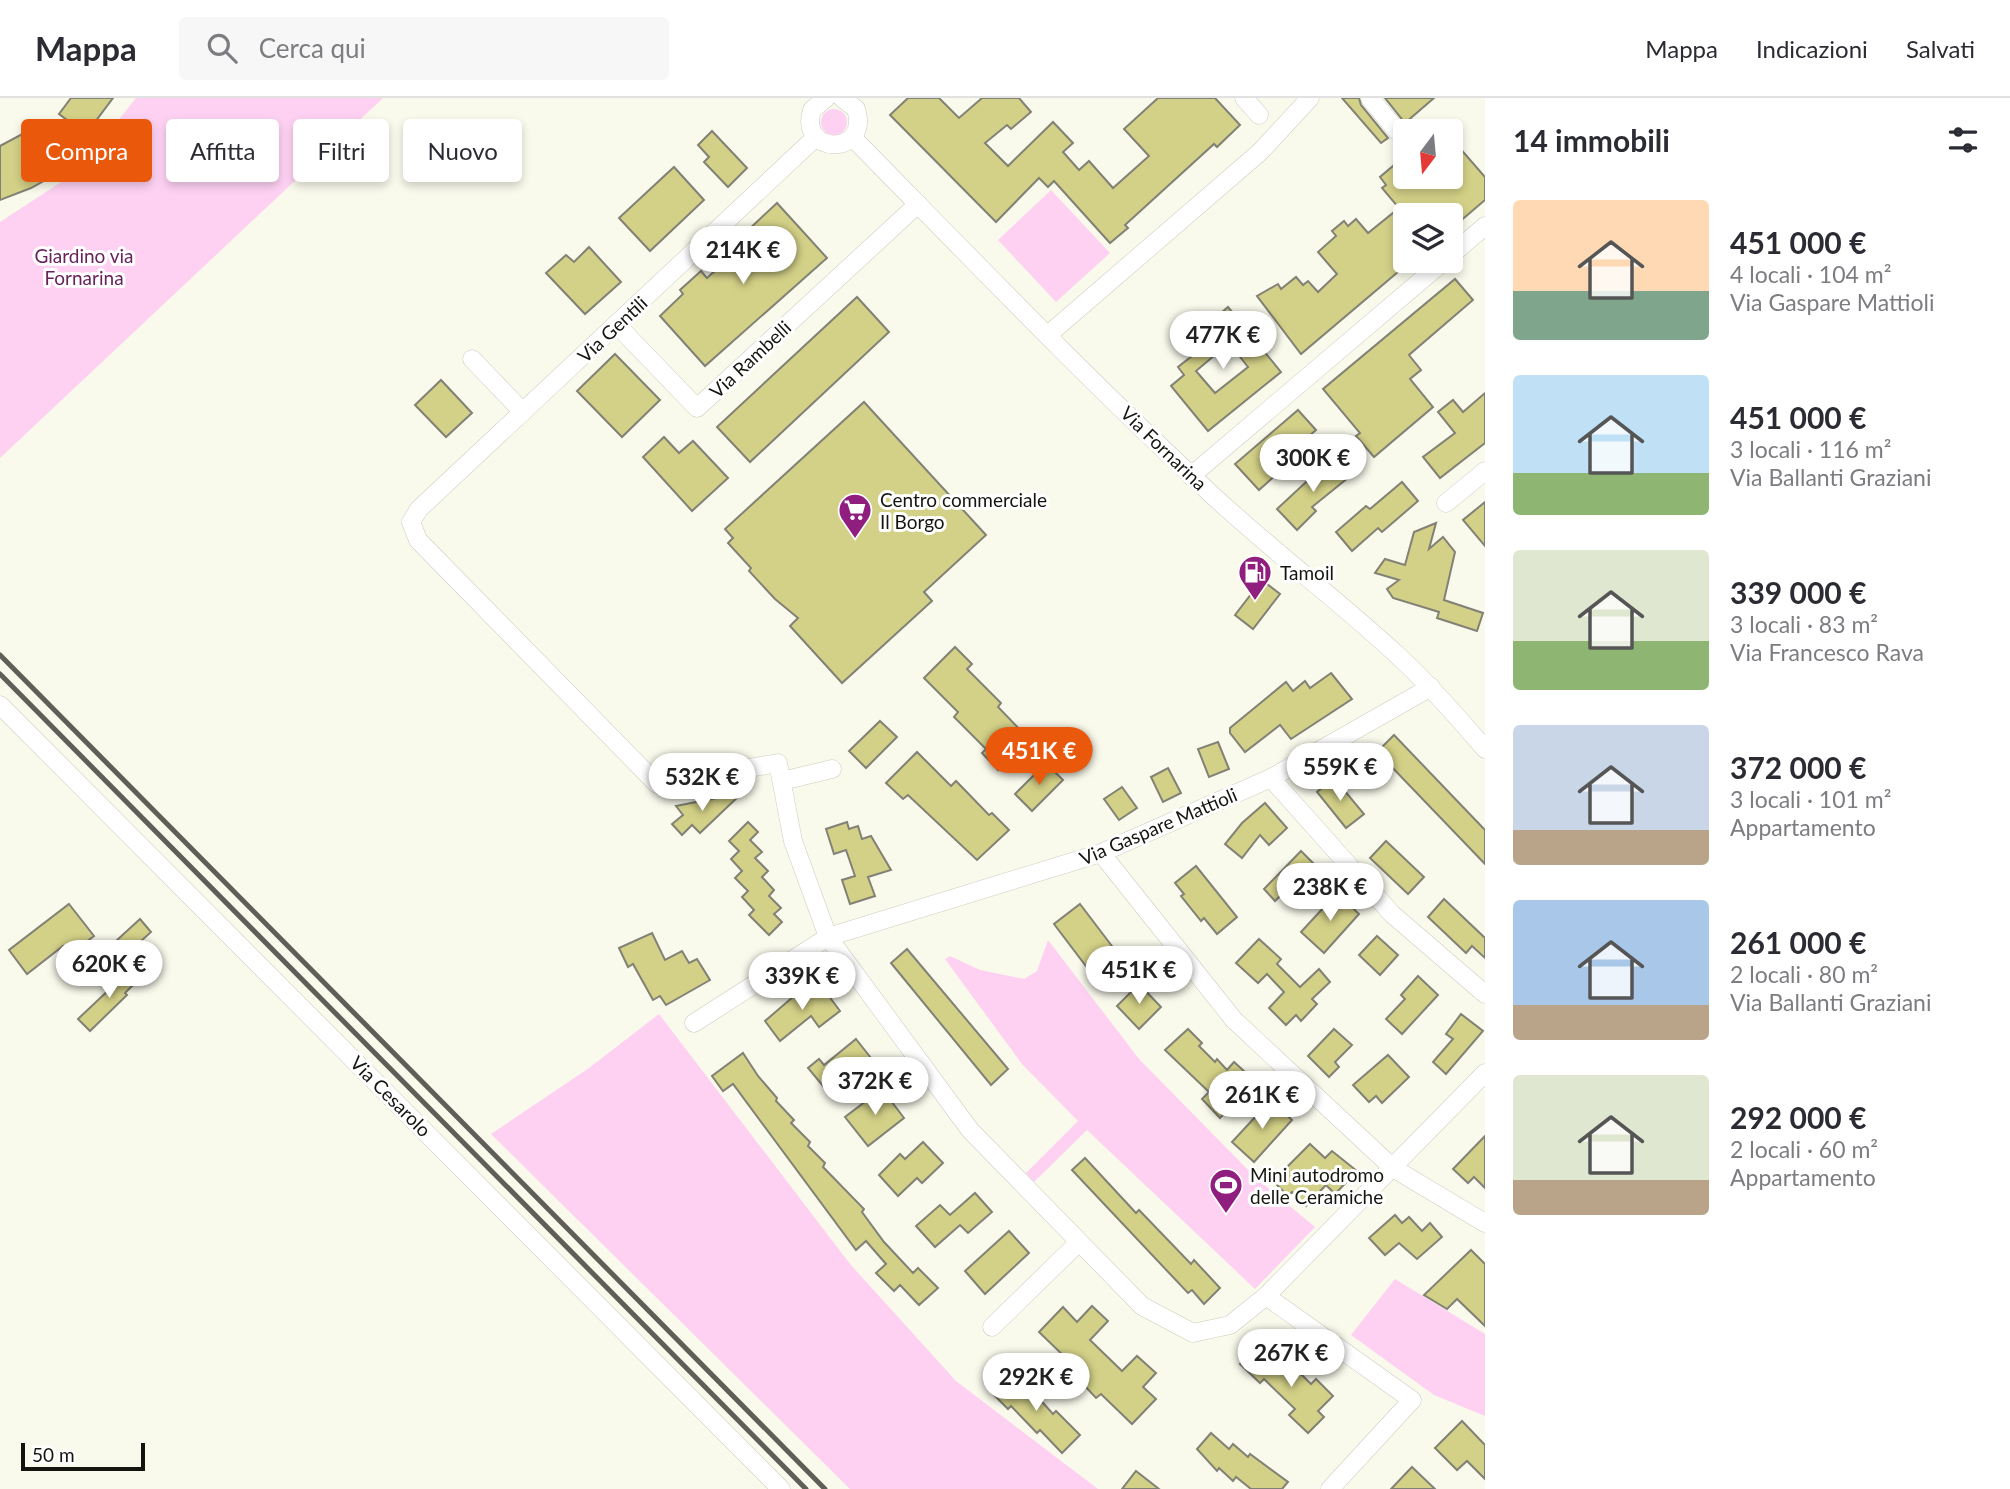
<!DOCTYPE html>
<html lang="it">
<head>
<meta charset="utf-8">
<style>
	:root { --surface:#fff; --page:#f7f7f7; --text:#2b2b33; --muted:#7c7c81; --line:#e1e1e2; --accent:#ea580c }
	body { margin:0; font-family:Lato,sans-serif; background:var(--page); color:var(--text); height:100vh; display:flex; flex-direction:column; font-size:26px; white-space:nowrap }
	* { box-sizing:border-box; margin:0 }
	p { font-size:23px; color:var(--muted) }
	.icon { flex:none; width:38px; height:38px; fill:none; stroke:currentColor; stroke-width:2; stroke-linecap:round; stroke-linejoin:round }
	.map { position:relative; flex:1; overflow:hidden }
	.panel { display:flex; flex-direction:column; background:var(--surface); width:525px }
	.panel>* { flex:none }
	.guide { position:absolute; left:21px; top:21px; width:665px; height:63px; display:flex; gap:14px }
	.needle { width:46px; rotate:196deg }
	.buttons { position:absolute; left:1393px; top:21px; display:grid; gap:14px }
	.buttons a { display:grid; place-items:center; width:70px; height:70px; border-radius:7px; background:var(--surface); box-shadow:0 4px 10px #0003; font-size:35px }
	.scale { position:absolute; left:21px; bottom:18px; width:124px; box-sizing:border-box; padding-left:7px; border:4px solid #151510; border-top:0; font-size:19px; line-height:24px; white-space:nowrap; color:#151510; -webkit-text-stroke:5px #fff; paint-order:stroke }
	.price { position:absolute; translate:-50% -60px; padding:0 16px; border-radius:24px; background:#fff; color:#222; font-size:23px; line-height:46px; filter:drop-shadow(0 2px 4px #0008) }
	.price::after { content:''; position:absolute; left:50%; top:42px; width:21px; height:16px; margin-left:-10px; background:inherit; clip-path:polygon(0 0,100% 0,50% 100%) }
	.price.on { background:var(--accent); color:#fff }
	ul { padding:0; list-style:none }
	li { display:flex; align-items:center; gap:21px; height:175px; padding:0 28px }
	li span { display:grid; place-items:center; flex:none; width:196px; height:140px; border-radius:7px; color:#555 }
	li>.icon { margin-inline-start:auto }
	span .icon { width:84px; height:84px; fill:#fffc; stroke-width:1 }
	li b { font-size:30px }
	h2 { display:flex; justify-content:space-between; align-items:center; height:84px; padding:0 28px; font-size:30px }
	.pill { padding:0 24px; border-radius:7px; background:var(--surface); box-shadow:0 4px 10px #0003; font-size:24px; line-height:63px }
	.pill.on { background:var(--accent); color:#fff }
	header { display:flex; align-items:center; gap:42px; box-sizing:border-box; height:98px; padding:0 35px; background:var(--surface); border-bottom:2px solid var(--line) }
	header strong { font-size:33px }
	nav { display:flex; gap:38px; margin-inline-start:auto; font-size:24px }
	.search { width:490px; height:63px; background:var(--page); display:flex; align-items:center; gap:18px; box-sizing:border-box; padding:0 24px; border-radius:7px; color:var(--muted); font-size:26px }
	main { display:flex; flex:1; min-height:0 }
	.map>svg:first-child { display:block }
	.green { fill:#fed1f3 }
	.building { fill:#d3d087; stroke:#828175; stroke-width:2; fill-rule:evenodd }
	.lines { fill:none; stroke-linecap:round; stroke-linejoin:round }
	.minor-casing { stroke:#ccccbf; stroke-width:19 }
	.minor { stroke:#fff; stroke-width:18 }
	.rail { stroke:#5f5f58; stroke-width:5 }
	.labels { text-anchor:middle; dominant-baseline:central; stroke-width:6; stroke-linejoin:round; paint-order:stroke }
	.park-label { font-size:19px; fill:#68225c; stroke:#fff }
	.street-label { font-size:19px; fill:#151510; stroke:#fff }
	.poi-label { font-size:19px; fill:#151510; stroke:#fff; text-anchor:start }
</style>
</head>
<body>
<header>
<strong>Mappa</strong>
<div class="search"><svg class="icon" aria-label="search" viewBox="0 0 24 24"><circle cx="10" cy="10" r="6"/><path d="M15 15l6 6"/></svg>Cerca qui</div>
<nav><a>Mappa</a><a>Indicazioni</a><a>Salvati</a></nav>
</header>
<main>
<div class="map">
<svg width="1485" height="1391" viewBox="0 0 1485 1391">
	<rect width="100%" height="100%" fill="#f9f9ec"/>
	<g class="green">
		<polygon points="136,0 383,0 0,360 0,124 78,73"/>
		<circle cx="834" cy="24" r="13"/>
		<polygon points="1051,92 1110,155 1056,204 998,142"/>
		<polygon points="1048,842 1139,961 1256,1080 1315,1129 1255,1191 1087,1032 1034,1084 1026,1075 1078,1023 1022,966 945,861 950,858 980,872 1024,881 1037,873"/>
		<polygon points="659,916 850,1166 956,1283 1098,1391 850,1391 491,1036 589,970"/>
		<polygon points="1395,1181 1485,1236 1485,1318 1434,1297 1351,1237"/>
	</g>
	<g class="building">
		<polygon points="71,0 113,0 86,36 59,16"/>
		<polygon points="908,0 939,0 959,20 982,0 1019,0 1031,14 1011,31 1007,27 985,45 1008,68 1053,24 1073,45 1063,54 1079,72 1089,63 1113,90 1149,58 1124,31 1158,0 1215,0 1240,27 1217,49 1214,46 1125,127 1128,130 1110,145 1054,83 1048,89 1039,80 996,124 890,17"/>
		<polygon points="1342,0 1359,0 1361,7 1388,40 1381,45"/>
		<polygon points="1385,0 1434,0 1405,25"/>
		<polygon points="41,26 46,26 70,68 31,90 0,102 0,48"/>
		<polygon points="712,33 747,70 728,89 704,64 709,59 698,47"/>
		<polygon points="1451,40 1485,79 1485,102 1458,125 1452,117 1405,117 1405,168 1301,256 1257,198 1278,186 1281,191 1296,179 1303,187 1308,183 1318,194 1337,176 1318,154 1336,138 1332,133 1344,123 1348,128 1356,121 1368,135 1399,110 1382,90 1386,87 1380,79 1393,68 1403,79 1451,79"/>
		<polygon points="674,69 704,102 650,153 619,120"/>
		<polygon points="777,105 827,160 705,268 660,218 683,196 680,192 701,173 707,180 752,139 747,133"/>
		<polygon points="589,149 621,184 585,216 546,175 566,157 574,164"/>
		<polygon points="1455,181 1473,202 1409,257 1421,272 1410,281 1433,309 1374,359 1356,338 1360,335 1323,291"/>
		<polygon points="857,199 889,234 750,364 717,329"/>
		<path d="M1228,209L1281,274L1208,333L1171,288L1184,277L1178,269L1197,254L1192,247L1215,227L1212,223ZM1229,245L1248,269L1215,295L1196,273Z"/>
		<polygon points="615,256 660,302 622,339 577,293"/>
		<polygon points="441,282 472,315 446,339 415,307"/>
		<polygon points="1485,295 1485,345 1440,380 1423,359 1455,335 1438,314 1453,302 1463,314"/>
		<polygon points="864,304 986,437 924,494 932,503 842,585 790,528 798,520 775,501 749,473 751,470 728,445 733,440 725,431"/>
		<polygon points="1298,312 1316,332 1272,371 1277,376 1259,392 1235,366"/>
		<polygon points="664,339 679,355 693,343 728,380 692,413 643,359"/>
		<polygon points="1333,359 1349,379 1312,409 1316,413 1297,432 1277,411"/>
		<polygon points="1402,384 1418,403 1382,434 1378,430 1352,453 1336,434 1366,408 1370,411"/>
		<polygon points="1485,404 1485,448 1463,422"/>
		<polygon points="1436,425 1429,451 1443,439 1455,454 1444,502 1483,515 1477,533 1437,520 1439,514 1393,500 1387,491 1399,482 1375,475 1385,461 1405,467 1414,434"/>
		<polygon points="1262,482 1280,496 1253,531 1235,517"/>
		<polygon points="955,549 972,566 967,571 1001,605 998,609 1029,641 998,672 982,655 986,651 954,619 958,614 924,580"/>
		<polygon points="1331,575 1352,601 1291,641 1280,627 1245,654 1230,635 1230,630 1286,584 1293,593 1305,583 1310,590"/>
		<polygon points="880,623 897,639 866,670 849,653"/>
		<polygon points="1394,637 1485,732 1485,766 1386,663 1389,659 1381,650"/>
		<polygon points="1218,644 1229,671 1209,679 1198,651"/>
		<polygon points="917,654 951,688 956,683 989,717 992,715 1009,732 977,762 908,697 903,701 886,685"/>
		<polygon points="1046,665 1063,682 1032,713 1015,696"/>
		<polygon points="1168,670 1181,695 1163,704 1151,679"/>
		<polygon points="1334,680 1364,716 1346,730 1317,694"/>
		<polygon points="1122,689 1137,710 1119,722 1104,701"/>
		<polygon points="742,695 700,735 692,727 682,737 672,726 683,717 676,708"/>
		<polygon points="1265,705 1287,730 1269,747 1260,737 1242,760 1225,746 1242,725"/>
		<polygon points="748,724 758,734 750,742 762,754 755,760 768,773 762,779 774,792 769,798 781,810 774,816 782,824 769,837 749,817 754,812 742,799 748,793 735,780 742,773 731,761 739,753 729,743"/>
		<polygon points="847,724 849,731 858,728 862,741 871,738 891,772 868,779 875,798 850,806 842,782 855,778 846,752 834,756 826,731"/>
		<polygon points="1386,743 1424,779 1408,796 1370,760"/>
		<polygon points="1301,753 1322,774 1304,793 1295,784 1275,803 1264,791"/>
		<polygon points="1196,768 1237,819 1217,836 1204,820 1201,823 1181,798 1184,796 1175,785"/>
		<polygon points="1337,795 1359,816 1324,855 1301,834"/>
		<polygon points="1444,801 1485,840 1485,860 1472,848 1466,855 1428,819"/>
		<polygon points="69,806 94,838 69,857 63,848 27,876 9,852"/>
		<polygon points="1080,806 1121,860 1095,880 1054,826"/>
		<polygon points="140,821 151,834 128,855 116,843"/>
		<polygon points="652,835 665,862 682,853 689,865 697,861 710,882 666,907 660,898 653,902 633,866 628,869 619,850"/>
		<polygon points="1377,838 1398,857 1380,877 1359,857"/>
		<polygon points="1259,841 1281,861 1277,866 1300,889 1319,871 1330,884 1312,901 1317,906 1301,923 1296,917 1286,927 1269,910 1284,894 1267,876 1258,885 1236,865"/>
		<polygon points="907,851 1008,971 991,987 891,865"/>
		<polygon points="132,870 141,879 125,895 127,897 90,933 78,921"/>
		<polygon points="1418,878 1438,897 1402,936 1386,921 1405,901 1401,897"/>
		<polygon points="808,886 815,895 822,889 840,913 819,929 811,918 780,943 765,923"/>
		<polygon points="1139,886 1161,909 1139,931 1117,908"/>
		<polygon points="1461,916 1483,933 1446,976 1433,964 1453,941 1446,936"/>
		<polygon points="1188,931 1202,945 1199,948 1215,964 1217,961 1227,972 1234,964 1255,983 1220,1020 1202,1001 1209,994 1165,952"/>
		<polygon points="1334,931 1352,947 1335,964 1339,969 1329,979 1308,958"/>
		<polygon points="856,941 871,960 865,965 867,968 840,990 837,987 828,994 808,970 819,961 824,967"/>
		<polygon points="743,955 758,978 777,1000 776,1003 794,1022 791,1025 810,1044 808,1048 825,1065 823,1069 864,1111 862,1114 884,1144 913,1175 918,1170 938,1190 919,1207 900,1187 894,1193 876,1175 886,1166 866,1143 856,1152 733,986 723,993 712,978"/>
		<polygon points="1388,957 1409,979 1382,1005 1376,998 1369,1004 1353,987"/>
		<polygon points="882,991 904,1020 868,1048 845,1019"/>
		<polygon points="1271,1002 1292,1022 1254,1064 1232,1044"/>
		<polygon points="1485,1038 1485,1090 1474,1079 1468,1085 1453,1071"/>
		<polygon points="923,1044 943,1065 922,1085 917,1080 898,1098 879,1077 900,1056 905,1061"/>
		<polygon points="1310,1046 1325,1060 1332,1053 1357,1073 1335,1096 1326,1087 1306,1108 1292,1094 1288,1098 1273,1083"/>
		<polygon points="1085,1060 1136,1115 1139,1112 1191,1166 1194,1162 1220,1190 1204,1206 1192,1192 1188,1195 1072,1072"/>
		<polygon points="975,1095 992,1114 968,1135 960,1127 935,1149 916,1128 940,1107 950,1117"/>
		<polygon points="1395,1117 1402,1125 1409,1119 1422,1133 1430,1125 1442,1139 1417,1161 1399,1145 1385,1157 1369,1140"/>
		<polygon points="1009,1133 1029,1155 985,1196 965,1173"/>
		<polygon points="1471,1152 1485,1166 1485,1228 1457,1201 1447,1211 1424,1197"/>
		<polygon points="1092,1208 1108,1223 1090,1242 1122,1273 1137,1258 1156,1275 1143,1289 1156,1301 1132,1326 1101,1296 1096,1300 1065,1267 1069,1263 1039,1234 1063,1209 1077,1224"/>
		<polygon points="1256,1250 1273,1267 1277,1262 1292,1277 1297,1272 1311,1286 1316,1281 1333,1298 1318,1313 1324,1319 1308,1335 1289,1317 1295,1311 1264,1281 1260,1285 1240,1266"/>
		<polygon points="1015,1274 1053,1316 1056,1313 1080,1337 1062,1355 1040,1332 1037,1335 1011,1308 1008,1311 993,1296"/>
		<polygon points="1462,1323 1485,1347 1485,1381 1467,1363 1457,1372 1435,1350"/>
		<polygon points="1211,1335 1229,1351 1233,1346 1248,1359 1250,1356 1288,1384 1282,1391 1251,1391 1236,1379 1233,1383 1219,1370 1217,1373 1197,1351"/>
		<polygon points="1412,1369 1435,1391 1391,1391"/>
		<polygon points="1136,1373 1159,1391 1122,1391"/>
	</g>
	<g class="lines">
		<defs>
			<g id="minor">
				<path d="M826,0L812,12C798,58 871,58 856,11L842,0"/>
				<polyline points="1244,0 1259,17"/>
				<polyline points="1370,0 1397,33"/>
				<polyline points="816,39 419,411 411,424 418,442 657,686 778,665 793,743 828,839 970,1032 1142,1208 1193,1235 1230,1227 1266,1198 1485,975"/>
				<path d="M852,39C970,159 1087,281 1210,395C1269,450 1334,499 1394,554C1427,584 1456,617 1485,651"/>
				<polyline points="1451,157 1485,128"/>
				<polyline points="617,227 697,310 918,106"/>
				<polyline points="1049,236 1260,54 1310,0"/>
				<polyline points="472,261 523,314"/>
				<polyline points="1191,378 1444,163"/>
				<polyline points="1446,405 1485,373"/>
				<polyline points="0,607 781,1391"/>
				<polyline points="1271,680 1392,816 1485,896"/>
				<polyline points="782,683 832,671"/>
				<polyline points="1101,755 1234,922 1393,1070 1485,1125"/>
				<polyline points="694,925 828,839 1101,755 1271,680 1431,589"/>
				<polyline points="1266,1198 1412,1302 1330,1391"/>
				<polyline points="992,1229 1079,1144"/>
			</g>
		</defs>
		<use href="#minor" class="minor-casing"/>
		<use href="#minor" class="minor"/>
		<g class="rail">
			<polyline points="0,557 825,1391"/>
			<polyline points="0,576 806,1391"/>
		</g>
	</g>
	<defs>
		<symbol id="supermarket-pin" viewBox="-11 -11 22 30"><path d="M0 17L-7.5 6A9.5 9.5 0 1 1 7.5 6Z" fill="#901e7f" stroke="#fff"/><path d="M-6-5.5h2.5l.6 2H6L4.5 2H-2.5L-4.4-4H-6ZM-1.5 3.2a1.3 1.3 0 1 0 .1 0ZM3 3.2a1.3 1.3 0 1 0 .1 0Z" fill="#fff"/></symbol>
		<symbol id="fuel-pin" viewBox="-11 -11 22 30"><path d="M0 17L-7.5 6A9.5 9.5 0 1 1 7.5 6Z" fill="#901e7f" stroke="#fff"/><path d="M-5.5-6h7V0h2V4h1.3V-2.5L3-4.5l.8-.8L6-3V5H2.5V1h-1V6h-7ZM-4.2-4.7v3.2H.2V-4.7Z" fill="#fff"/></symbol>
		<symbol id="stadium-pin" viewBox="-11 -11 22 30"><path d="M0 17L-7.5 6A9.5 9.5 0 1 1 7.5 6Z" fill="#901e7f" stroke="#fff"/><path d="M0-5a6.5 5 0 1 0 0 10a6.5 5 0 1 0 0-10ZM-3.5-1.8h7v3.6h-7Z" fill="#fff"/></symbol>
	</defs>
	<g fill-rule="evenodd">
		<use href="#supermarket-pin" x="836" y="393" width="38" height="52"/>
		<use href="#fuel-pin" x="1236" y="455" width="38" height="52"/>
		<use href="#stadium-pin" x="1207" y="1068" width="38" height="52"/>
	</g>
	<g class="labels">
		<g class="park-label">
			<text x="84" y="157">Giardino via<tspan x="84" dy="22">Fornarina</tspan></text>
		</g>
		<g class="street-label">
			<text transform="translate(612 231) rotate(-43)">Via Gentili</text>
			<text transform="translate(750 261) rotate(-43)">Via Rambelli</text>
			<text transform="translate(1164 350) rotate(44)">Via Fornarina</text>
			<text transform="translate(1158 728) rotate(-23)">Via Gaspare Mattioli</text>
			<text transform="translate(391 998) rotate(45)">Via Cesarolo</text>
		</g>
		<g class="poi-label">
			<text x="880" y="401">Centro commerciale<tspan x="880" dy="22">Il Borgo</tspan></text>
			<text x="1280" y="474">Tamoil</text>
			<text x="1250" y="1076">Mini autodromo<tspan x="1250" dy="22">delle Ceramiche</tspan></text>
		</g>
	</g>
</svg>
<div class="buttons">
<a><svg class="needle" viewBox="-14 -14 28 28"><path d="M0-13l5 13h-10z" fill="#e53935"/><path d="M0 13l5-13h-10z" fill="#7c7c81"/></svg></a>
<a><svg class="icon" aria-label="layers" viewBox="0 0 24 24"><path d="M12 4l9 5-9 5-9-5zM3 14l9 5 9-5"/></svg></a>
</div>
<div class="scale">50 m</div>
<b class="price" style="left:743px;top:188px">214K €</b>
<b class="price" style="left:1223px;top:273px">477K €</b>
<b class="price" style="left:1313px;top:396px">300K €</b>
<b class="price on" style="left:1039px;top:689px">451K €</b>
<b class="price" style="left:1340px;top:705px">559K €</b>
<b class="price" style="left:702px;top:715px">532K €</b>
<b class="price" style="left:1330px;top:825px">238K €</b>
<b class="price" style="left:109px;top:902px">620K €</b>
<b class="price" style="left:1139px;top:908px">451K €</b>
<b class="price" style="left:802px;top:914px">339K €</b>
<b class="price" style="left:875px;top:1019px">372K €</b>
<b class="price" style="left:1262px;top:1033px">261K €</b>
<b class="price" style="left:1291px;top:1291px">267K €</b>
<b class="price" style="left:1036px;top:1315px">292K €</b>
<div class="guide">
<a class="pill on">Compra</a>
<a class="pill">Affitta</a>
<a class="pill">Filtri</a>
<a class="pill">Nuovo</a>
</div>
</div>
<section class="panel">
<h2>14 immobili<svg class="icon" aria-label="filters" viewBox="0 0 24 24"><path d="M4 7h16M4 17h16"/><circle cx="9" cy="7" r="2"/><circle cx="15" cy="17" r="2"/></svg></h2>
<ul>
<li><span style="background:linear-gradient(#ffd9b3 65%,#7fa58c 0)"><svg class="icon" aria-label="home" viewBox="0 0 24 24"><path d="M3 11l9-7 9 7M6 9v11h12V9"/></svg></span><div><b>451 000 €</b><p>4 locali · 104 m²</p><p>Via Gaspare Mattioli</p></div></li>
<li><span style="background:linear-gradient(#bfe0f5 70%,#8fb573 0)"><svg class="icon" aria-label="home" viewBox="0 0 24 24"><path d="M3 11l9-7 9 7M6 9v11h12V9"/></svg></span><div><b>451 000 €</b><p>3 locali · 116 m²</p><p>Via Ballanti Graziani</p></div></li>
<li><span style="background:linear-gradient(#dfe7d0 65%,#8fb573 0)"><svg class="icon" aria-label="home" viewBox="0 0 24 24"><path d="M3 11l9-7 9 7M6 9v11h12V9"/></svg></span><div><b>339 000 €</b><p>3 locali · 83 m²</p><p>Via Francesco Rava</p></div></li>
<li><span style="background:linear-gradient(#c9d6e8 75%,#b9a48a 0)"><svg class="icon" aria-label="home" viewBox="0 0 24 24"><path d="M3 11l9-7 9 7M6 9v11h12V9"/></svg></span><div><b>372 000 €</b><p>3 locali · 101 m²</p><p>Appartamento</p></div></li>
<li><span style="background:linear-gradient(#a9c7e8 75%,#b9a48a 0)"><svg class="icon" aria-label="home" viewBox="0 0 24 24"><path d="M3 11l9-7 9 7M6 9v11h12V9"/></svg></span><div><b>261 000 €</b><p>2 locali · 80 m²</p><p>Via Ballanti Graziani</p></div></li>
<li><span style="background:linear-gradient(#dfe7d0 75%,#b9a48a 0)"><svg class="icon" aria-label="home" viewBox="0 0 24 24"><path d="M3 11l9-7 9 7M6 9v11h12V9"/></svg></span><div><b>292 000 €</b><p>2 locali · 60 m²</p><p>Appartamento</p></div></li>
</ul>
</section>
</main>
</body>
</html>
